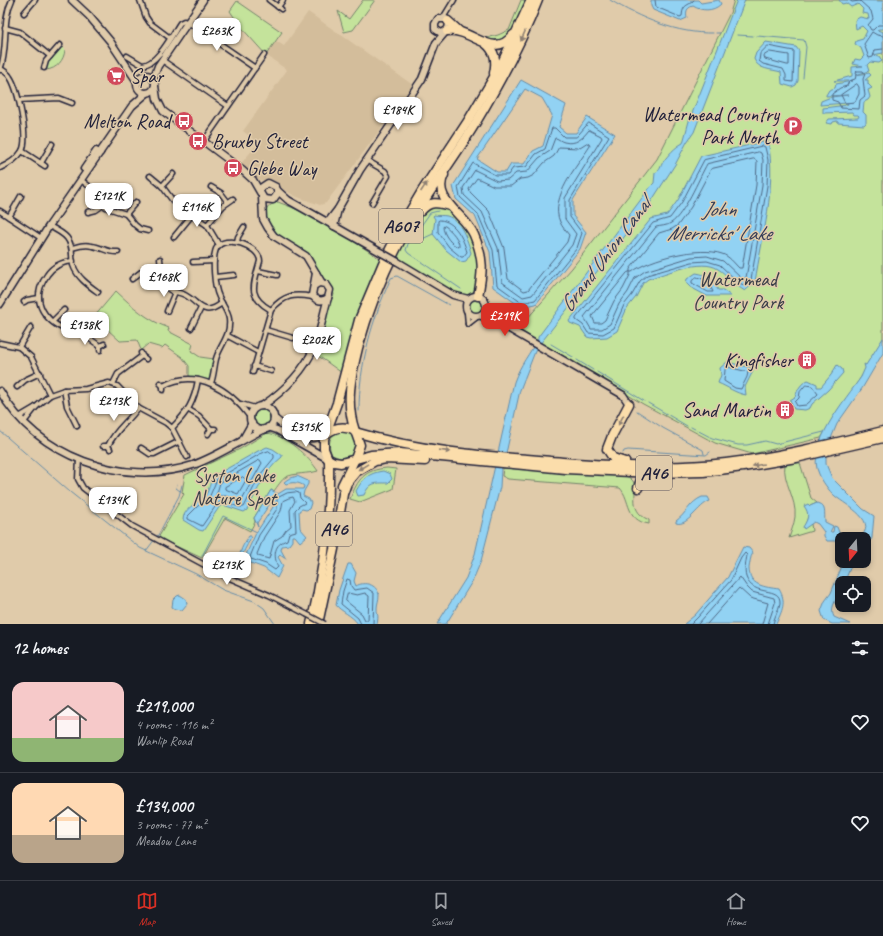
<!DOCTYPE html>
<html lang="en">
<head>
<meta charset="utf-8">
<style>
	:root { --surface:#171b24; --page:#242831; --text:#f1f3f6; --muted:#9ea1a6; --line:#363941; --accent:#d93025 }
	body { margin:0; font-family:Caveat,sans-serif; background:var(--page); color:var(--text); height:100vh; display:flex; flex-direction:column; font-size:15px; white-space:nowrap }
	* { box-sizing:border-box; margin:0 }
	p { font-size:13px; color:var(--muted) }
	.icon { flex:none; width:22px; height:22px; fill:none; stroke:currentColor; stroke-width:2; stroke-linecap:round; stroke-linejoin:round }
	.map { position:relative; height:624px; overflow:hidden }
	.sheet { display:flex; flex-direction:column; background:var(--surface); flex:1 }
	.sheet>* { flex:none }
	.needle { width:26px; rotate:198deg }
	.buttons { position:absolute; left:835px; top:532px; display:grid; gap:8px }
	.buttons a { display:grid; place-items:center; width:36px; height:36px; border-radius:8px; background:var(--surface); box-shadow:0 2px 6px #0003; font-size:20px }
	.price { position:absolute; translate:-50% -34px; padding:0 9px; border-radius:8px; background:#fff; color:#222; font-size:13px; line-height:26px; filter:drop-shadow(0 1px 2px #0008) }
	.price::after { content:''; position:absolute; left:50%; top:24px; width:12px; height:9px; margin-left:-6px; background:inherit; clip-path:polygon(0 0,100% 0,50% 100%) }
	.price.current { background:var(--accent); color:#fff }
	ul { padding:0; list-style:none }
	li { display:flex; align-items:center; gap:12px; height:100px; padding:0 12px }
	li+li { border-top:1px solid var(--line) }
	li span { display:grid; place-items:center; flex:none; width:112px; height:80px; border-radius:12px; color:#555 }
	li>.icon { margin-inline-start:auto }
	span .icon { width:48px; height:48px; fill:#fffc; stroke-width:1 }
	li b { font-size:17px }
	h2 { display:flex; justify-content:space-between; align-items:center; height:48px; padding:0 12px; font-size:17px }
	.menu { display:flex; justify-content:space-around; align-items:center; height:56px; border-top:1px solid var(--line); background:var(--surface); font-size:11px; color:var(--muted) }
	.menu a { display:grid; justify-items:center; gap:2px }
	.menu .current { color:var(--accent) }
	.map>svg:first-child { display:block }
	.built { fill:#d3bd9b }
	.green { fill:#c4e39b; stroke:#73826b }
	.water { fill:#92d2f3; stroke:#658ca9; fill-rule:evenodd }
	.lines { fill:none; stroke-linecap:round; stroke-linejoin:round }
	.shore { stroke:#4f6885; stroke-width:1 }
	.stream { stroke:#658ca9; stroke-width:1 }
	.street-casing { stroke:#22223b; stroke-width:7 }
	.secondary-casing { stroke:#22223b; stroke-width:9 }
	.highway-casing { stroke:#22223b; stroke-width:11 }
	.street { stroke:#e0cbaa; stroke-width:4 }
	.secondary { stroke:#e0cbaa; stroke-width:6 }
	.highway { stroke:#fbddab; stroke-width:8 }
	.street-bridge-casing { stroke:#22223b; stroke-width:7; stroke-linecap:butt }
	.secondary-bridge-casing { stroke:#22223b; stroke-width:9; stroke-linecap:butt }
	.street-bridge { stroke:#e0cbaa; stroke-width:4 }
	.secondary-bridge { stroke:#e0cbaa; stroke-width:6 }
	.oneway { fill:#8e8073 }
	.labels { text-anchor:middle; dominant-baseline:central; stroke-width:3; stroke-linejoin:round; paint-order:stroke }
	.shield { fill:#e0cbaa; stroke:#5b555c; stroke-width:1 }
	.shield-label { font-size:19px; font-weight:bold; fill:#22223b }
	.poi-label { font-size:20px; fill:#22223b; stroke:#e0cbaa; text-anchor:end }
	.park-label { font-size:20px; fill:#3a3f49; stroke:#e0cbaa }
	.water-label { font-size:21px; font-style:italic; fill:#333c57; stroke:#e0cbaa }
</style>
</head>
<body>
<div class="map">
<svg width="883" height="624" viewBox="0 0 883 624">
	<rect width="100%" height="100%" fill="#e0cbaa"/>
	<filter id="ink" filterUnits="userSpaceOnUse"><feTurbulence type="fractalNoise" baseFrequency=".025" numOctaves="2"/><feDisplacementMap in="SourceGraphic" scale="8" xChannelSelector="R" yChannelSelector="G"/><feConvolveMatrix kernelMatrix="1 2 1 2 8 2 1 2 1" color-interpolation-filters="sRGB"/></filter>
	<g filter="url(#ink)">
		<polygon class="built" points="308,12 413,85 326,203 320,205 295,196 269,181 260,180 240,165 258,143 243,131 287,70 266,55 276,41 284,46"/>
		<g class="green">
			<polygon points="363,0 375,0 353,30 344,32 338,11 349,19"/>
			<polygon points="521,0 531,0 524,16 504,44 483,39 498,35 509,30"/>
			<polygon points="734,0 883,0 883,340 861,377 821,438 752,454 715,443 643,404 518,329 572,268 657,159 730,13"/>
			<polygon points="237,1 282,32 266,55 240,26 230,11"/>
			<path d="M60,45L65,50C64,60 57,69 46,70L44,68L45,65Z"/>
			<path d="M278,202C315,215 348,237 380,259L356,322L342,373L317,355L330,300L334,295C333,291 333,287 330,284C328,281 325,280 323,278C317,271 314,262 308,255C296,240 266,237 266,214C266,206 272,204 278,202Z"/>
			<polygon points="430,206 445,206 469,231 479,263 477,284 475,290 469,295 456,294 396,257 419,217"/>
			<path d="M116,291C133,307 147,320 169,328L168,331L193,344L191,351L200,357L214,359L210,381L189,376V366L182,357L165,345L162,348L148,344L141,350L137,340L120,341L94,317Z"/>
			<circle cx="476" cy="306" r="10"/>
			<circle cx="262" cy="418" r="8"/>
			<path d="M338,431L348,432C357,439 356,445 352,455L340,458L332,455C328,445 328,437 338,431Z"/>
			<path d="M267,433C285,435 309,457 318,471C308,474 294,473 286,477C282,479 277,487 274,491L271,490L254,518L255,522L250,531L225,518L202,558L158,538L184,494L182,492L185,475L240,449Z"/>
			<path d="M800,463L811,498L817,503L810,506L808,517L805,525L811,524L812,531L789,538C791,532 794,524 795,517C797,499 782,481 785,464Z"/>
			<path d="M387,468L396,469L393,489L360,502L350,499C358,479 364,470 387,468Z"/>
			<path d="M503,468L619,475C623,476 628,476 631,479C642,488 624,509 649,520V524C625,520 631,500 620,488L508,479L502,476Z"/>
		</g>
		<g class="water">
			<path d="M651,0H698L701,3L719,0L721,4C713,12 701,11 693,6C686,8 686,12 687,18L680,21L653,10L651,6Z"/>
			<path d="M737,0H745L694,132L687,142L676,163L647,208L536,349L520,390L507,449L501,469L500,487L481,561L473,580L446,624H437L466,578L475,554L514,382C520,365 530,353 538,339V337L651,186L654,183L655,173C661,170 660,167 663,162C668,155 675,147 683,143L689,121Z"/>
			<polygon points="839,0 883,1 883,29 879,29 877,30 883,32 883,53 873,55 879,56 882,61 879,63 870,62 867,65 869,71 855,75 869,73 871,75 865,80 868,80 868,84 872,88 868,90 870,97 868,100 864,102 863,112 866,115 866,123 864,125 838,123 837,121 833,122 832,124 826,123 829,119 858,118 859,116 858,115 854,115 852,112 823,113 823,108 847,105 848,103 820,105 821,101 831,97 848,95 826,96 826,95 829,90 835,88 836,84 852,81 834,81 852,76 852,67 863,66 853,64 855,59 860,60 864,56 861,48 855,44 856,41 863,39 867,31 862,26 856,29 855,20 860,17 869,19 868,14 862,13 863,9 858,4 851,7 846,3 842,4"/>
			<path d="M766,42L796,47L799,51L798,81L796,85L792,87L782,84L781,72C771,69 758,70 754,59L756,53Z"/>
			<path d="M521,80L566,105L559,127L566,133H576L587,117L615,134L573,200V216L586,232L580,249L536,304L521,307L493,287L490,252L475,216L456,199L453,186ZM525,89L542,98L552,115L543,146L533,151L524,164H511L506,172H497L477,159Z"/>
			<path d="M768,141C777,187 762,236 755,282L745,291C734,285 728,275 718,269C702,258 665,274 648,279L643,283L636,297L627,308L617,331L607,337L591,338L587,337L580,327L570,323L569,321L651,219L667,215L678,200L701,156Z"/>
			<path d="M434,215C438,216 443,215 447,216C461,220 468,241 471,253L466,261L461,262L446,250L433,234L435,219L433,216Z"/>
			<path d="M696,273C709,275 713,279 718,290H723L731,296H707L690,287L686,283L687,279Z"/>
			<path d="M883,338V353L863,387L837,424L832,436L826,455V464L832,478L863,509L874,516L872,538L871,540L864,544V539H858C881,522 847,506 835,496C829,491 822,481 819,474C805,446 846,399 861,377L865,368L864,364L866,365Z"/>
			<path d="M727,362L752,368L753,371L745,387L746,395C735,393 728,387 718,383L721,375L720,368Z"/>
			<path d="M837,365L842,369L843,373L828,390L812,404L810,408L805,410L794,409L790,400L795,397C798,389 800,384 808,380L817,384V387H821L831,375Z"/>
			<path d="M267,447L273,449L282,455V457C264,471 258,491 247,510L244,512L223,505L220,506L203,531L199,530L183,520C183,509 197,503 204,497C210,491 209,482 214,476L258,451Z"/>
			<path d="M383,471L390,474L392,479L388,483C375,483 370,482 364,495L358,496L356,491C363,478 369,473 383,471Z"/>
			<path d="M297,476L308,481V484L304,491L303,496L309,499L311,503L309,509L306,510L302,509L299,511L300,528L307,536L300,542L295,536H292V541L289,545L282,546L281,550L286,559L280,555L278,557L283,566L277,578L264,568L248,562L246,565L241,563C237,553 244,544 249,536H251C249,544 243,550 242,558L244,559L256,533L273,507L274,503L271,502L257,523L258,527L254,518L271,490L278,494L286,489H303L304,486C299,482 292,482 286,484L284,482L288,479Z"/>
			<path d="M702,497H708L710,501C698,505 688,527 676,523V521C686,514 690,502 702,497Z"/>
			<path d="M817,503C827,506 824,513 825,522L833,526L830,532H833L834,526L837,527L840,535L837,541H827L824,536V532L818,524L814,522L804,529L803,527C808,519 810,514 804,506L808,504L810,506Z"/>
			<path d="M743,547L749,548L753,553C750,557 750,563 749,568C749,586 765,587 779,589C787,602 782,611 776,624H684L695,615L728,577Z"/>
			<path d="M844,561H853L844,583H842C842,596 828,604 834,617L850,624H832L824,620L821,611L825,601L831,593Z"/>
			<path d="M348,564H351L356,573L354,581L356,586C364,581 377,584 379,595C379,600 377,604 377,608C377,615 379,615 377,624H358C352,615 340,611 336,605L339,590Z"/>
			<polygon points="180,595 186,599 187,604 182,610 175,609 172,607 173,600 177,596"/>
		</g>
		<g class="lines">
			<g class="shore">
				<path d="M655,0L656,7L680,17L682,16C683,3 688,7 694,0"/>
				<polyline points="849,0 852,2 860,1 871,11 873,19 868,25 871,30 873,30 878,25 883,25"/>
				<polyline points="883,36 877,35 872,32 864,44 869,58 873,57 875,50 883,49"/>
				<polygon points="768,46 794,51 793,82 786,81 786,75 783,69 763,64 759,61 760,54"/>
				<polygon points="770,52 789,55 789,65 787,65 765,59 764,56"/>
				<polygon points="857,71 863,71 865,74 863,79 865,96 860,100 859,109 841,108 838,102 832,100 832,94 840,88 847,86 849,81 855,79"/>
				<polygon points="857,84 859,87 859,94 855,102 845,103 841,95"/>
				<polygon points="589,123 609,136 570,200 570,217 582,233 577,248 535,300 522,303 497,285 493,250 478,214 460,197 458,187 473,163 495,175 508,175 513,168 526,167 536,154 545,149 552,128 555,128 564,137 576,137"/>
				<path d="M589,130L601,136L602,138L565,198V219L576,234L572,245L532,295L523,297L502,282L498,248L482,212L464,195L463,188L475,170L497,181L508,180L516,173L527,172L539,158L550,151L555,138C558,138 560,141 564,142C576,145 582,139 589,130Z"/>
				<path d="M587,143L589,144L590,146C578,165 549,198 560,222C562,227 566,231 569,235L567,242L528,290L524,291L508,279L504,248L489,211L470,192L469,189L477,178L494,186H511L520,179L528,178L534,175L544,163L554,156L559,147L578,148Z"/>
				<polygon points="763,146 765,147 768,160 767,186 751,280 744,285 739,283 720,265 707,261 692,262 647,275 640,281 632,295 624,305 614,328 603,334 588,333 583,325 576,320 576,318 653,223 670,218 682,202 704,160"/>
				<path d="M759,152L761,153L763,160L762,185L746,278L742,279L723,261L707,256L691,257L645,271L635,278L628,292L619,304L610,324L602,329H591L584,317L656,227C660,226 667,226 671,223C684,215 699,178 707,164Z"/>
				<path d="M754,159L757,161L756,185L742,268H739C734,263 729,256 722,254C700,246 650,258 632,272H630V269L659,233L672,229L678,225L691,207L711,169Z"/>
				<path d="M440,220C455,221 463,238 467,252L463,257H461L449,247L438,232V221Z"/>
				<path d="M445,226C451,230 460,240 459,247C452,246 443,234 443,227Z"/>
				<polygon points="630,272 630,275 623,289 614,301 605,320 601,323 595,323 592,316 627,273"/>
				<polygon points="697,277 708,281 713,292 708,292 692,283 692,281"/>
				<polygon points="728,367 748,372 747,377 741,389 735,388 724,381 725,370"/>
				<polygon points="806,385 812,386 818,394 806,405 797,406 795,402 799,398 800,392"/>
				<polygon points="269,451 274,455 274,458 260,475 244,507 239,507 222,501 217,504 202,526 188,519 188,516 198,506 209,498 217,479 260,454"/>
				<polygon points="260,460 262,463 241,501 226,496 216,496 220,483"/>
				<polygon points="243,477 246,480 238,494 225,489 225,487"/>
				<path d="M296,492L299,493L300,498L305,503L299,506L295,510L296,531L289,533L287,540C274,544 273,555 278,567L275,570L266,564L251,559L250,557L259,535L277,509V498L287,493Z"/>
				<polygon points="289,498 293,497 295,501 290,510 291,526 286,530 282,536 274,541 269,559 258,556 257,554 264,537 281,511 283,501"/>
				<polygon points="348,593 357,595 365,593 369,596 368,620 365,620 362,614 346,601"/>
				<polyline points="361,624 358,618 341,604 343,591 347,579 350,580 351,586 354,590 367,588 374,593 373,624"/>
				<path d="M691,624L698,617L731,580L741,558L745,553L747,555C746,562 744,570 746,577C753,598 781,585 780,603C779,610 774,617 773,624"/>
				<polyline points="698,624 740,577 747,587 752,592 774,598 775,603 768,624"/>
				<polyline points="707,624 739,588 750,598 768,603 762,624"/>
			</g>
			<g class="stream">
				<path d="M610,0C640,18 677,34 713,33"/>
				<polyline points="716,33 720,33"/>
				<polyline points="737,35 753,36"/>
				<polyline points="757,36 804,40 806,47 803,78"/>
				<polyline points="438,211 430,213 408,244 406,250 408,253 461,289"/>
				<polyline points="416,242 433,234"/>
				<polyline points="551,344 573,357"/>
				<polyline points="577,360 593,370"/>
				<polyline points="597,372 644,401"/>
				<polyline points="648,403 687,426"/>
				<path d="M359,411C359,364 372,320 391,278L397,276L449,305"/>
				<polyline points="637,411 663,428 703,450 704,454"/>
				<polyline points="691,427 712,438 738,445 747,445 765,441 776,444 824,432"/>
				<polyline points="0,431 70,492 140,548 196,574 223,590 254,601 264,608 275,624"/>
				<polyline points="623,453 624,451 628,450 706,455 710,452"/>
				<polyline points="177,484 176,488 180,491"/>
				<polyline points="157,537 179,496 182,485"/>
				<polyline points="837,541 840,545"/>
				<polyline points="146,551 155,539"/>
				<polyline points="202,556 223,516 257,532"/>
			</g>
			<defs>
				<g id="street">
					<polyline points="140,0 146,17 150,23 170,38"/>
					<polyline points="269,0 281,9"/>
					<polyline points="278,7 283,0"/>
					<polyline points="24,13 35,0"/>
					<polyline points="443,18 454,0"/>
					<polyline points="188,22 255,68"/>
					<polyline points="5,28 20,32 50,56"/>
					<path d="M127,56L142,65C157,65 172,35 180,23L184,21L188,23"/>
					<polyline points="162,60 228,106"/>
					<polyline points="44,68 46,61 60,45"/>
					<path d="M0,70C9,47 1,22 12,0"/>
					<polyline points="19,100 59,98 72,103"/>
					<polyline points="204,141 264,55"/>
					<polyline points="22,151 45,166"/>
					<polyline points="366,160 385,171 388,176 372,203"/>
					<polyline points="41,163 52,144"/>
					<path d="M0,168C9,164 17,159 22,151C29,138 18,89 10,77C8,73 4,71 1,69"/>
					<polyline points="87,172 83,169 96,150 101,153"/>
					<polyline points="150,176 162,186 173,201 192,215"/>
					<polyline points="81,180 94,190 103,205 108,208 126,214 135,225 140,229 148,231"/>
					<polyline points="162,186 173,174"/>
					<polyline points="211,187 221,193 227,201"/>
					<polyline points="0,211 41,238"/>
					<polyline points="88,212 96,210 103,205"/>
					<polyline points="126,214 136,202"/>
					<polyline points="9,217 21,196"/>
					<polyline points="207,225 223,206 233,199"/>
					<path d="M49,226C55,229 63,233 67,238C74,247 71,256 73,265C77,277 88,285 98,292"/>
					<polyline points="174,237 192,215 207,225 219,245"/>
					<polyline points="237,242 238,237 244,227"/>
					<path d="M72,248C79,246 85,244 92,246C101,247 109,253 118,252"/>
					<path d="M160,259C161,267 161,279 166,286C170,293 178,291 185,295C200,303 203,318 222,303"/>
					<path d="M73,261C61,262 53,266 47,275C42,282 38,290 39,299C41,321 71,339 90,328"/>
					<polyline points="193,262 214,261"/>
					<polyline points="258,271 277,275"/>
					<polyline points="215,277 234,275"/>
					<polyline points="132,279 141,272 162,269"/>
					<polyline points="24,302 27,300 39,298"/>
					<polyline points="167,311 175,292"/>
					<polyline points="467,313 468,324"/>
					<polyline points="53,321 64,310"/>
					<polyline points="468,324 477,317"/>
					<polyline points="191,328 201,308"/>
					<polyline points="266,330 293,338"/>
					<polyline points="85,331 90,339 100,346"/>
					<polyline points="228,336 258,352"/>
					<polyline points="0,343 19,347 31,357 50,395"/>
					<polyline points="19,347 31,327"/>
					<polyline points="100,350 100,346 104,344"/>
					<polyline points="141,353 142,356 146,359"/>
					<polyline points="254,366 271,371"/>
					<path d="M253,372L271,310C285,294 294,294 313,297"/>
					<polyline points="160,383 163,386 163,390"/>
					<path d="M211,383C214,375 214,367 216,359C220,345 231,336 229,319C228,311 222,305 219,297C214,287 212,259 216,249C224,233 260,246 260,261C254,284 246,296 271,310"/>
					<polyline points="113,384 118,374 142,356"/>
					<path d="M163,386C197,367 230,390 250,417"/>
					<polyline points="17,387 25,380 40,373"/>
					<polyline points="64,390 67,406 77,426"/>
					<polyline points="241,404 255,408"/>
					<polyline points="189,410 199,416 211,429"/>
					<polyline points="19,417 36,407"/>
					<polyline points="24,422 36,407 50,395 64,390 86,389 109,383 117,386 138,408 166,423 172,428 187,457"/>
					<path d="M172,428C188,412 194,402 198,380"/>
					<polyline points="208,434 211,429 215,429"/>
					<polyline points="103,446 108,446 110,449"/>
					<path d="M108,446C115,430 128,422 138,408"/>
					<polyline points="141,448 150,454 154,454 180,441"/>
					<polyline points="79,459 78,479 83,488 132,526 225,576 269,595 306,614"/>
				</g>
				<g id="secondary">
					<polyline points="72,0 89,16 110,41 138,83"/>
					<circle cx="146" cy="84" r="9"/>
					<polyline points="153,79 158,66 203,0"/>
					<polyline points="155,86 157,99 163,111 242,170 253,180 264,199 273,200 278,193 276,187 268,183 262,187 260,191"/>
					<polyline points="277,190 288,200 382,253"/>
					<polyline points="262,197 263,219 268,228 274,236 306,256 322,283"/>
					<polyline points="328,222 338,209 360,170 422,79 436,43 448,29 449,23 446,19 438,19 435,24 435,29 441,33 446,31"/>
					<polyline points="334,226 338,209"/>
					<polyline points="398,262 453,295 468,299"/>
					<path d="M314,286L319,283L326,284L330,290L328,298C322,302 316,301 312,295L316,273"/>
					<circle cx="476" cy="306" r="10"/>
					<polyline points="0,304 49,226 132,106 147,93"/>
					<polyline points="481,316 494,320 623,395 629,404"/>
					<path d="M0,391C36,456 123,488 193,465C218,456 240,441 264,429"/>
					<path d="M262,406C284,391 304,371 315,346C321,330 323,314 328,298"/>
					<circle cx="262" cy="418" r="12"/>
					<path d="M274,418C292,433 301,444 325,435"/>
					<polyline points="268,427 277,430 328,459"/>
					<polyline points="243,439 252,423"/>
				</g>
				<g id="highway">
					<polyline points="531,0 501,65 468,121 422,191 403,223 383,263 359,320 337,403 324,439 324,449 328,459 334,462 341,463 371,455 400,453 565,469 653,473 703,472 743,467 796,458 883,438"/>
					<polyline points="448,21 459,31"/>
					<path d="M447,31C471,27 493,61 513,35"/>
					<path d="M485,43C495,51 497,60 494,73"/>
					<path d="M444,175C431,200 466,215 474,235C484,259 483,271 478,296"/>
					<path d="M421,211C429,201 438,202 450,206"/>
					<path d="M355,431C345,403 351,376 358,348C370,304 389,259 412,220C432,187 455,157 475,124C499,84 521,44 538,0"/>
					<path d="M355,432C418,451 485,456 550,461C608,465 667,470 726,463C779,457 831,444 883,431"/>
					<path d="M326,434C335,427 344,425 355,431L360,445L355,459"/>
					<polyline points="625,462 613,458 607,449 612,436 629,404"/>
					<polyline points="342,485 355,459"/>
					<polyline points="638,488 641,480 652,473"/>
					<path d="M311,624C324,571 330,514 329,460"/>
					<polyline points="318,624 334,549 343,494 347,483 356,472 375,461 386,459 425,461"/>
				</g>
			</defs>
			<use href="#street" class="street-casing"/>
			<use href="#secondary" class="secondary-casing"/>
			<use href="#highway" class="highway-casing"/>
			<use href="#street" class="street"/>
			<use href="#secondary" class="secondary"/>
			<use href="#highway" class="highway"/>
			<defs>
				<polyline id="street-bridge" points="306,614 325,624"/>
				<polyline id="secondary-bridge" points="382,253 398,262"/>
			</defs>
			<use href="#street-bridge" class="street-bridge-casing"/>
			<use href="#secondary-bridge" class="secondary-bridge-casing"/>
			<use href="#street-bridge" class="street-bridge"/>
			<use href="#secondary-bridge" class="secondary-bridge"/>
		</g>
		<defs><path id="oneway-solid" d="M-6-.8H1V-3.2L6.5 0L1 3.2V.8H-6Z"/></defs>
		<g class="oneway">
			<use href="#oneway-solid" transform="translate(523 36) rotate(114)"/>
			<use href="#oneway-solid" transform="translate(424 187) rotate(-56)"/>
			<use href="#oneway-solid" transform="translate(621 420) rotate(118)"/>
			<use href="#oneway-solid" transform="translate(445 451) rotate(8)"/>
			<use href="#oneway-solid" transform="translate(758 465) rotate(170)"/>
			<use href="#oneway-solid" transform="translate(363 467) rotate(149)"/>
		</g>
	</g>
	<defs>
		<symbol id="supermarket-disc" viewBox="-11 -11 22 22"><circle r="9.5" fill="#d1495b" stroke="#e0cbaa"/><path d="M-6-5.5h2.5l.6 2H6L4.5 2H-2.5L-4.4-4H-6ZM-1.5 3.2a1.3 1.3 0 1 0 .1 0ZM3 3.2a1.3 1.3 0 1 0 .1 0Z" fill="#fff"/></symbol>
		<symbol id="bus-disc" viewBox="-11 -11 22 22"><circle r="9.5" fill="#d1495b" stroke="#e0cbaa"/><path d="M-5-6H5V4H4V6H2V4H-2V6H-4V4H-5ZM-3.5-4V0h7V-4ZM-3.5 1.2v1.5H-2V1.2ZM2 1.2v1.5H3.5V1.2Z" fill="#fff"/></symbol>
		<symbol id="parking-disc" viewBox="-11 -11 22 22"><circle r="9.5" fill="#d1495b" stroke="#e0cbaa"/><path d="M-3.5-5.5H1a3.5 3.5 0 0 1 0 7H-1V5.5H-3.5ZM-1-3.4V-.6H.8a1.4 1.4 0 0 0 0-2.8Z" fill="#fff"/></symbol>
		<symbol id="building-disc" viewBox="-11 -11 22 22"><circle r="9.5" fill="#d1495b" stroke="#e0cbaa"/><path d="M-4-6H4V6H1V3H-1V6H-4ZM-2.5-4.3h1.7v1.8h-1.7ZM.8-4.3h1.7v1.8H.8ZM-2.5-1h1.7V.8h-1.7ZM.8-1h1.7V.8H.8Z" fill="#fff"/></symbol>
	</defs>
	<g fill-rule="evenodd">
		<use href="#supermarket-disc" x="105" y="65" width="22" height="22"/>
		<use href="#bus-disc" x="173" y="110" width="22" height="22"/>
		<use href="#parking-disc" x="782" y="115" width="22" height="22"/>
		<use href="#bus-disc" x="187" y="130" width="22" height="22"/>
		<use href="#bus-disc" x="222" y="157" width="22" height="22"/>
		<use href="#building-disc" x="796" y="349" width="22" height="22"/>
		<use href="#building-disc" x="774" y="399" width="22" height="22"/>
	</g>
	<g class="labels">
		<g class="shield">
			<rect x="379" y="209" width="44" height="34" rx="3"/>
			<rect x="636" y="456" width="36" height="34" rx="3"/>
			<rect x="316" y="512" width="36" height="34" rx="3"/>
		</g>
		<g class="shield-label">
			<text x="401" y="226">A607</text>
			<text x="654" y="473">A46</text>
			<text x="334" y="529">A46</text>
		</g>
		<g class="poi-label">
			<text x="130" y="76" text-anchor="start">Spar</text>
			<text x="779" y="114">Watermead Country<tspan x="779" dy="23">Park North</tspan></text>
			<text x="170" y="121">Melton Road</text>
			<text x="212" y="141" text-anchor="start">Bruxby Street</text>
			<text x="247" y="168" text-anchor="start">Glebe Way</text>
			<text x="793" y="360">Kingfisher</text>
			<text x="771" y="410">Sand Martin</text>
		</g>
		<g class="park-label">
			<text x="738" y="279">Watermead<tspan x="738" dy="23">Country Park</tspan></text>
			<text x="234" y="475">Syston Lake<tspan x="234" dy="23">Nature Spot</tspan></text>
		</g>
		<g class="water-label">
			<text x="719" y="209">John<tspan x="719" dy="24">Merricks' Lake</tspan></text>
			<text transform="translate(605 255) rotate(-53)">Grand Union Canal</text>
		</g>
	</g>
</svg>
<div class="buttons">
<a><svg class="needle" viewBox="-14 -14 28 28"><path d="M0-13l5 13h-10z" fill="#e53935"/><path d="M0 13l5-13h-10z" fill="#9ea1a6"/></svg></a>
<a><svg class="icon" aria-label="locate" viewBox="0 0 24 24"><circle cx="12" cy="12" r="6"/><path d="M12 2v4M12 18v4M2 12h4M18 12h4"/></svg></a>
</div>
<b class="price" style="left:217px;top:52px">£263K</b>
<b class="price" style="left:398px;top:131px">£184K</b>
<b class="price" style="left:109px;top:217px">£121K</b>
<b class="price" style="left:197px;top:228px">£116K</b>
<b class="price" style="left:164px;top:298px">£168K</b>
<b class="price current" style="left:505px;top:337px">£219K</b>
<b class="price" style="left:85px;top:346px">£138K</b>
<b class="price" style="left:317px;top:361px">£202K</b>
<b class="price" style="left:114px;top:422px">£213K</b>
<b class="price" style="left:306px;top:448px">£315K</b>
<b class="price" style="left:113px;top:521px">£134K</b>
<b class="price" style="left:227px;top:586px">£213K</b>
</div>
<section class="sheet">
<h2>12 homes<svg class="icon" aria-label="filters" viewBox="0 0 24 24"><path d="M4 7h16M4 17h16"/><circle cx="9" cy="7" r="2"/><circle cx="15" cy="17" r="2"/></svg></h2>
<ul>
<li><span style="background:linear-gradient(#f6c9c9 70%,#8fb573 0)"><svg class="icon" aria-label="home" viewBox="0 0 24 24"><path d="M3 11l9-7 9 7M6 9v11h12V9"/></svg></span><div><b>£219,000</b><p>4 rooms · 116 m²</p><p>Wanlip Road</p></div><svg class="icon" aria-label="heart" viewBox="0 0 24 24"><path d="M12 20l-8-8c-3-5 5-10 8-4 3-6 11-1 8 4z"/></svg></li>
<li><span style="background:linear-gradient(#ffd9b3 65%,#b9a48a 0)"><svg class="icon" aria-label="home" viewBox="0 0 24 24"><path d="M3 11l9-7 9 7M6 9v11h12V9"/></svg></span><div><b>£134,000</b><p>3 rooms · 77 m²</p><p>Meadow Lane</p></div><svg class="icon" aria-label="heart" viewBox="0 0 24 24"><path d="M12 20l-8-8c-3-5 5-10 8-4 3-6 11-1 8 4z"/></svg></li>
</ul>
</section>
<nav class="menu">
<a class="current"><svg class="icon" aria-label="map" viewBox="0 0 24 24"><path d="M3 6l6-2 6 2 6-2v14l-6 2-6-2-6 2zM9 4v14M15 6v14"/></svg>Map</a>
<a><svg class="icon" aria-label="saved" viewBox="0 0 24 24"><path d="M7 4h10v16l-5-4-5 4z"/></svg>Saved</a>
<a><svg class="icon" aria-label="home" viewBox="0 0 24 24"><path d="M3 11l9-7 9 7M6 9v11h12V9"/></svg>Home</a>
</nav>
</body>
</html>
